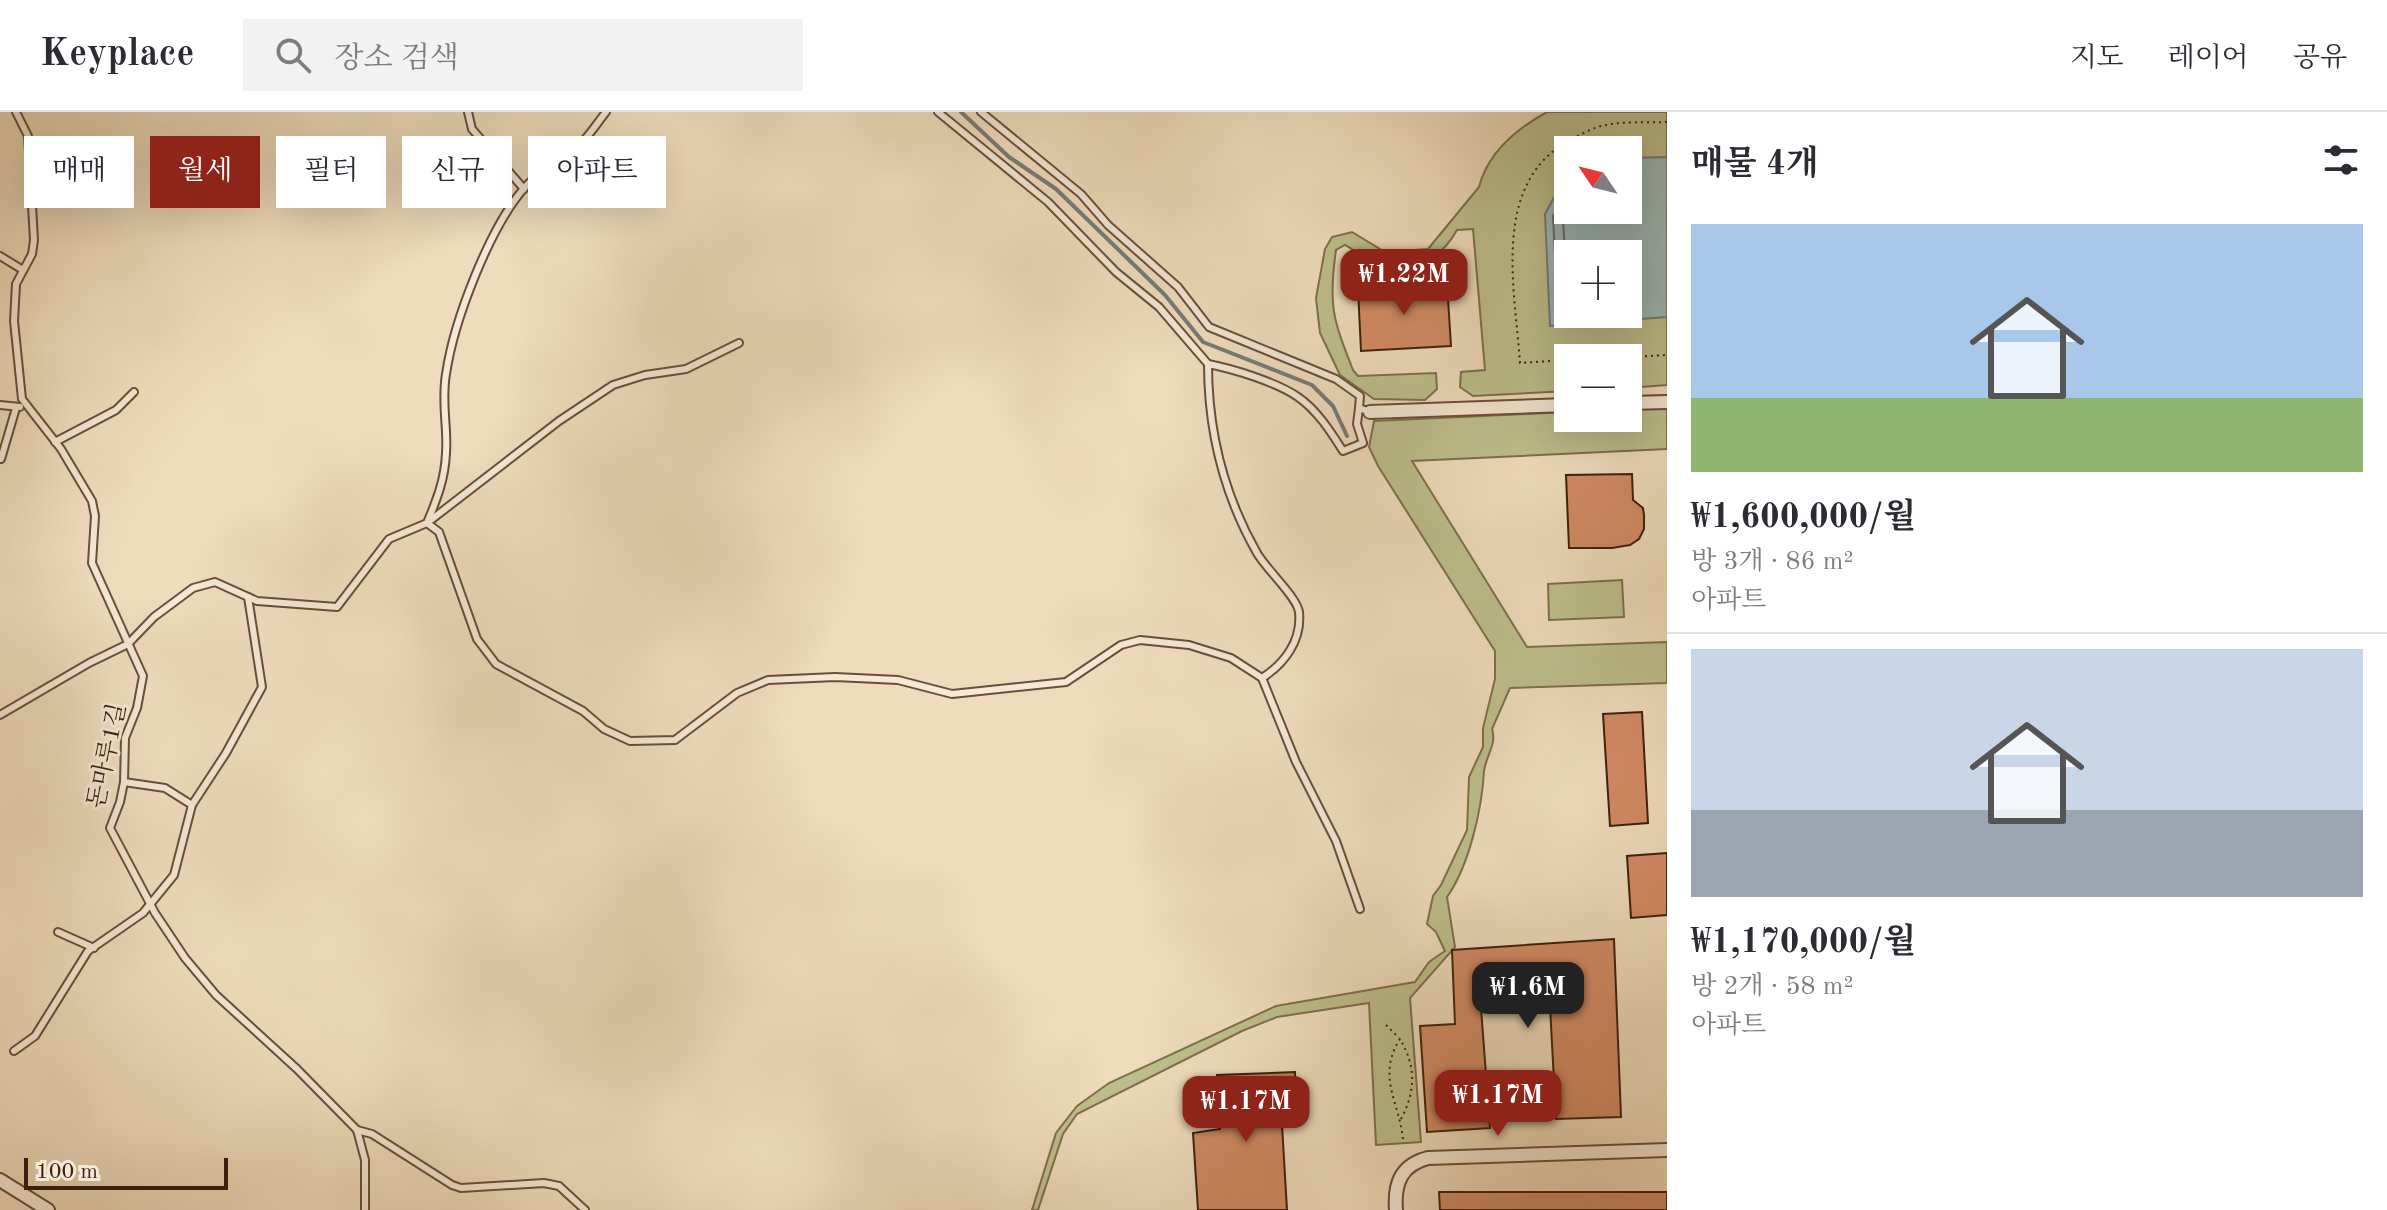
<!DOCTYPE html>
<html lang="ko">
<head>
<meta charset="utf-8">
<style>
	:root { --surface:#fff; --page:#f2f2f3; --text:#2b2b33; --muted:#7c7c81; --line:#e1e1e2; --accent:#8f2418 }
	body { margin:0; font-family:"Old Standard TT","Noto Serif KR",serif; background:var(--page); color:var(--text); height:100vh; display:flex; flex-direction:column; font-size:30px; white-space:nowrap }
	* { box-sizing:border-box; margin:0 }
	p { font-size:26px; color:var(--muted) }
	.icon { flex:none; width:44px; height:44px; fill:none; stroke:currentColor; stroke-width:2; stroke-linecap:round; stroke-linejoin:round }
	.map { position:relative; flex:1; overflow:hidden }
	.drawer { display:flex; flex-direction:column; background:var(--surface); width:720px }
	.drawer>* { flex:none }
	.guide { position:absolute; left:24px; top:24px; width:760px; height:72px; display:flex; gap:16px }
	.needle { width:52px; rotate:305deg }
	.controls { position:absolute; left:1554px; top:24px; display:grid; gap:16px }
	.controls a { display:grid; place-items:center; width:88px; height:88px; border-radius:0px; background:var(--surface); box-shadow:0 8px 32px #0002; font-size:40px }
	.scale { position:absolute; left:24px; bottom:20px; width:204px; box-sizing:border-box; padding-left:8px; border:4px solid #3e1f10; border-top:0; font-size:22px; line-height:28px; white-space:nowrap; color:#3e1f10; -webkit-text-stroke:6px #f5e8d4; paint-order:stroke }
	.price { position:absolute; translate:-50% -68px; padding:0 18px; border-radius:16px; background:var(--accent); color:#fff; font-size:26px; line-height:52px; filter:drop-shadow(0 2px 4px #0008) }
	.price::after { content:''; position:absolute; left:50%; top:48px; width:24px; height:18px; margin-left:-12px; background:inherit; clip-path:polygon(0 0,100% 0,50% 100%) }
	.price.active { background:#222; color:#fff }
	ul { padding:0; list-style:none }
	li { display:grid; align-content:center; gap:16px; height:424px; padding:0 24px }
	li+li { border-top:2px solid var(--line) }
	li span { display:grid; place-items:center; height:248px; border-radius:0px; color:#555 }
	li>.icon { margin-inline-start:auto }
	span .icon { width:144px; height:144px; fill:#fffc; stroke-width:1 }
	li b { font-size:34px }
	h2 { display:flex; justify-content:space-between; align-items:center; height:96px; padding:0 24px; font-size:34px }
	.tag { padding:0 28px; border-radius:0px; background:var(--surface); box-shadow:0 8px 32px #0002; font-size:28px; line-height:72px }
	.tag.active { background:var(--accent); color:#fff }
	header { display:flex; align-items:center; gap:48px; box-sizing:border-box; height:112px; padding:0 40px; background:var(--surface); border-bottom:2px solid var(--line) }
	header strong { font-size:38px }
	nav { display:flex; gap:44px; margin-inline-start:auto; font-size:28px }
	.search { width:560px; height:72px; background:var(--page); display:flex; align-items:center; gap:20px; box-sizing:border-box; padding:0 28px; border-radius:0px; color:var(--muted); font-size:30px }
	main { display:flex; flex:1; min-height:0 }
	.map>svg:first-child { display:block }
	.green { fill:#bebf8e; stroke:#7e6f4f; stroke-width:2; fill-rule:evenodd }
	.water { fill:#9cbab9; stroke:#767c75; stroke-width:2; fill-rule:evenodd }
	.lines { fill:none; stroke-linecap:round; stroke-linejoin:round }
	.shore { stroke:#6d6c64; stroke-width:2 }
	.stream { stroke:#767c75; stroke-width:4 }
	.building { fill:#d28b65; stroke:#3e1f10; stroke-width:2 }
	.lane-casing { stroke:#6a4e3b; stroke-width:10 }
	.street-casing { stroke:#6a4e3b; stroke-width:16 }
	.path { stroke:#3e1f10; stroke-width:2; stroke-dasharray:2 4; stroke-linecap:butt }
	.lane { stroke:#f5e8d4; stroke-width:6 }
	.street { stroke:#f5e8d4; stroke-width:12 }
	.labels { text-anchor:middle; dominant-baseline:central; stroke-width:6; stroke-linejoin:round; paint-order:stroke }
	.street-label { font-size:24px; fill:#3e1f10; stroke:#f5e8d4 }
</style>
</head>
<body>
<header>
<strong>Keyplace</strong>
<div class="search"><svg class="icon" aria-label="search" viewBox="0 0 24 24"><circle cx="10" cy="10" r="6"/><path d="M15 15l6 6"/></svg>장소 검색</div>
<nav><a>지도</a><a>레이어</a><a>공유</a></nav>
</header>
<main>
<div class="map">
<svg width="1667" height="1098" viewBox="0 0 1667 1098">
	<rect width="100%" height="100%" fill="#efdcbd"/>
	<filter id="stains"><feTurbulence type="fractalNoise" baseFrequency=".0025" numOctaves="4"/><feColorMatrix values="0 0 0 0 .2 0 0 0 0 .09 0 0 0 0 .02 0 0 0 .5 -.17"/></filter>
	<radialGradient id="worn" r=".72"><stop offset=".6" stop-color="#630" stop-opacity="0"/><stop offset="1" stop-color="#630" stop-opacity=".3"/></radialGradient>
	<g class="green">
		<path d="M1547,0H1667V273L1628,276V246H1568V279L1473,284L1460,275L1461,260L1485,258L1473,117L1457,118C1438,152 1419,150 1383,156L1345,133L1336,138C1328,194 1333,207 1353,258L1358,264L1436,261L1437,277L1425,288L1374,287L1340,263L1320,221L1316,186L1325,137L1332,125L1352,120L1385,140L1428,137L1479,75C1488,40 1516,17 1547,0ZM1568,38H1628V98H1568ZM1568,142H1628V202H1568Z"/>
		<path d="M1667,296V337L1412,349L1527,535L1667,530V571L1510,576L1492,617C1497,632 1486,644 1484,659C1482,697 1469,754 1447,785L1455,835L1410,886L1421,1030L1376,1033L1369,891L1277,905L1242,919L1077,1002L1063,1022L1038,1098H1032L1056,1021L1077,994L1109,971L1276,894L1415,870L1429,850L1445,839L1436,820L1427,812L1433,784L1441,773L1467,718L1469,665L1483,635V616L1495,567V539L1378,354L1369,335L1374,309L1568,300V306H1628V298Z"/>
		<polygon points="1622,468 1624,505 1549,508 1548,472"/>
	</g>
	<path class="water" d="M1667,45V205L1550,214L1545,102L1558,78L1568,70V98H1628V46ZM1568,142H1628V202H1568Z"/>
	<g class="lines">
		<g class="shore">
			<polyline points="1568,80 1553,104 1558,202 1561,205 1601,202"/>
			<polyline points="1568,97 1563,107 1568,193"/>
		</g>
		<polyline class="stream" points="961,0 1009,45 1056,77 1165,183 1203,230 1312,273 1333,294 1347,324"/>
	</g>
	<g class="building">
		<polygon points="1447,171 1451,234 1361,239 1358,177"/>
		<polygon points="1632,362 1633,388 1643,396 1644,403 1644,417 1639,427 1630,433 1612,436 1569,436 1566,363"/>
		<polygon points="1642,600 1648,711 1610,714 1603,602"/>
		<polygon points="1667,741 1667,803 1631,806 1627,744"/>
		<polygon points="1614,827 1621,1005 1556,1007 1550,894 1481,896 1490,1016 1427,1020 1420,914 1455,912 1452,838"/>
		<polygon points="1295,960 1296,1012 1282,1013 1287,1098 1198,1098 1193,1021 1220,1017 1217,963"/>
		<polygon points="1439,1080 1667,1080 1667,1098 1440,1098"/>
	</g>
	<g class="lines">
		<defs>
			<g id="lane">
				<polyline points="16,0 28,24 34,128 32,142 16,172 14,209 22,287 61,337 92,389 95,404 92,451 143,564 137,596 125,626 124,670 120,690 110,716 155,801 185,846 216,883 297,957 357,1018 365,1048 365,1098"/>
				<polyline points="468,0 472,17 524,77"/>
				<polyline points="938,0 1048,90 1116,160 1159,195 1208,252"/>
				<polyline points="981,0 1081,82 1108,113 1178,175 1209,215 1336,267 1360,284 1359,296"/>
				<polyline points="0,144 23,158"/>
				<path d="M739,231L686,257L645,263L613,273L559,309L427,411L439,420L477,527L496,552L583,599L604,617L630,629L675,628L737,581L768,568L835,565L898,568L952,582L1066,570L1121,533L1140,528L1189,533L1231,546L1262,566C1284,552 1302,529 1299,500C1297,485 1266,457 1257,441C1224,383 1208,318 1208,252C1234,257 1276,270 1298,285C1317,298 1331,320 1343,339L1363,331L1357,312L1359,296L1370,300"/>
				<polyline points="0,293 20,295"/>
				<polyline points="55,330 116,298 134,280"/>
				<polyline points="1,347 16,296"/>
				<polyline points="1262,566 1296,650 1336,729 1360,797"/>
				<path d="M0,603L89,551L128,532L154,505L193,476L215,470L257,489L337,495L389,427L427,411C437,387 445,367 446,341C448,314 441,292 446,262C454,208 490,114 526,74C538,61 557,53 571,42C584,31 595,14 606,0"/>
				<polyline points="124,670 165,676 192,693"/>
				<polyline points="58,820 94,836"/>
				<polyline points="14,939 35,924 88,839 143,801 174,763 192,693 226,641 262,575 248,485"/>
				<polyline points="357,1018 372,1022 452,1073 461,1076 544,1071 559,1074 585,1098"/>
			</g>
			<g id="street">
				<polyline points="1628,291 1667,290"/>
				<polyline points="1370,300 1568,293"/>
				<polyline points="0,1068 48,1098"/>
				<path d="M1396,1098C1394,1071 1401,1053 1428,1046L1667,1038"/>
			</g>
		</defs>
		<use href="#lane" class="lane-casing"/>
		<use href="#street" class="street-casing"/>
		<g class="path">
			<polyline points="1615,246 1667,243"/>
			<path d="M1568,248L1520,251C1515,176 1490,69 1572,27C1582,22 1594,15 1606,13C1625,9 1647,11 1667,10"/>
			<polyline points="1386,913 1399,926"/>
			<path d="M1401,1007C1416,979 1416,954 1400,927C1376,965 1400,991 1403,1028"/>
		</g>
		<use href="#lane" class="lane"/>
		<use href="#street" class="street"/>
	</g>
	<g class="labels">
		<g class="street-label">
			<text transform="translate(108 644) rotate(-78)">돈마루1길</text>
		</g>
	</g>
	<rect width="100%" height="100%" filter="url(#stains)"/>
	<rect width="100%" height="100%" fill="url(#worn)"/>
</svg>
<div class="controls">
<a><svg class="needle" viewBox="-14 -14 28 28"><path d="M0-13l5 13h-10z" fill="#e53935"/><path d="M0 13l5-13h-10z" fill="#7c7c81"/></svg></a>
<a>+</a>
<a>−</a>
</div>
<div class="scale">100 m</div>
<b class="price" style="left:1404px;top:205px">₩1.22M</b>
<b class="price active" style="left:1528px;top:918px">₩1.6M</b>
<b class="price" style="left:1498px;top:1026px">₩1.17M</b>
<b class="price" style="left:1246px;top:1032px">₩1.17M</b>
<div class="guide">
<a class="tag">매매</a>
<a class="tag active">월세</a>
<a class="tag">필터</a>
<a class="tag">신규</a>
<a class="tag">아파트</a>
</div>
</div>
<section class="drawer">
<h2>매물 4개<svg class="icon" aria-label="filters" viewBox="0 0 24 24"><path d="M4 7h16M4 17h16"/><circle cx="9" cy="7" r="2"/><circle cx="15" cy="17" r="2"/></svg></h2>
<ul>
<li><span style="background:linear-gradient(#a9c7e8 70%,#8fb573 0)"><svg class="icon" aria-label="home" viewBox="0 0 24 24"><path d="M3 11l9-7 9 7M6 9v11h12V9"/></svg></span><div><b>₩1,600,000/월</b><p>방 3개 · 86 m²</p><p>아파트</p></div></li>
<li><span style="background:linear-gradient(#c9d6e8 65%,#9aa5b1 0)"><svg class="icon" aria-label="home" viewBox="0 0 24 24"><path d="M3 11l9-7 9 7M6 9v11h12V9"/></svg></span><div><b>₩1,170,000/월</b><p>방 2개 · 58 m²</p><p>아파트</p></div></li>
</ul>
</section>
</main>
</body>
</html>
